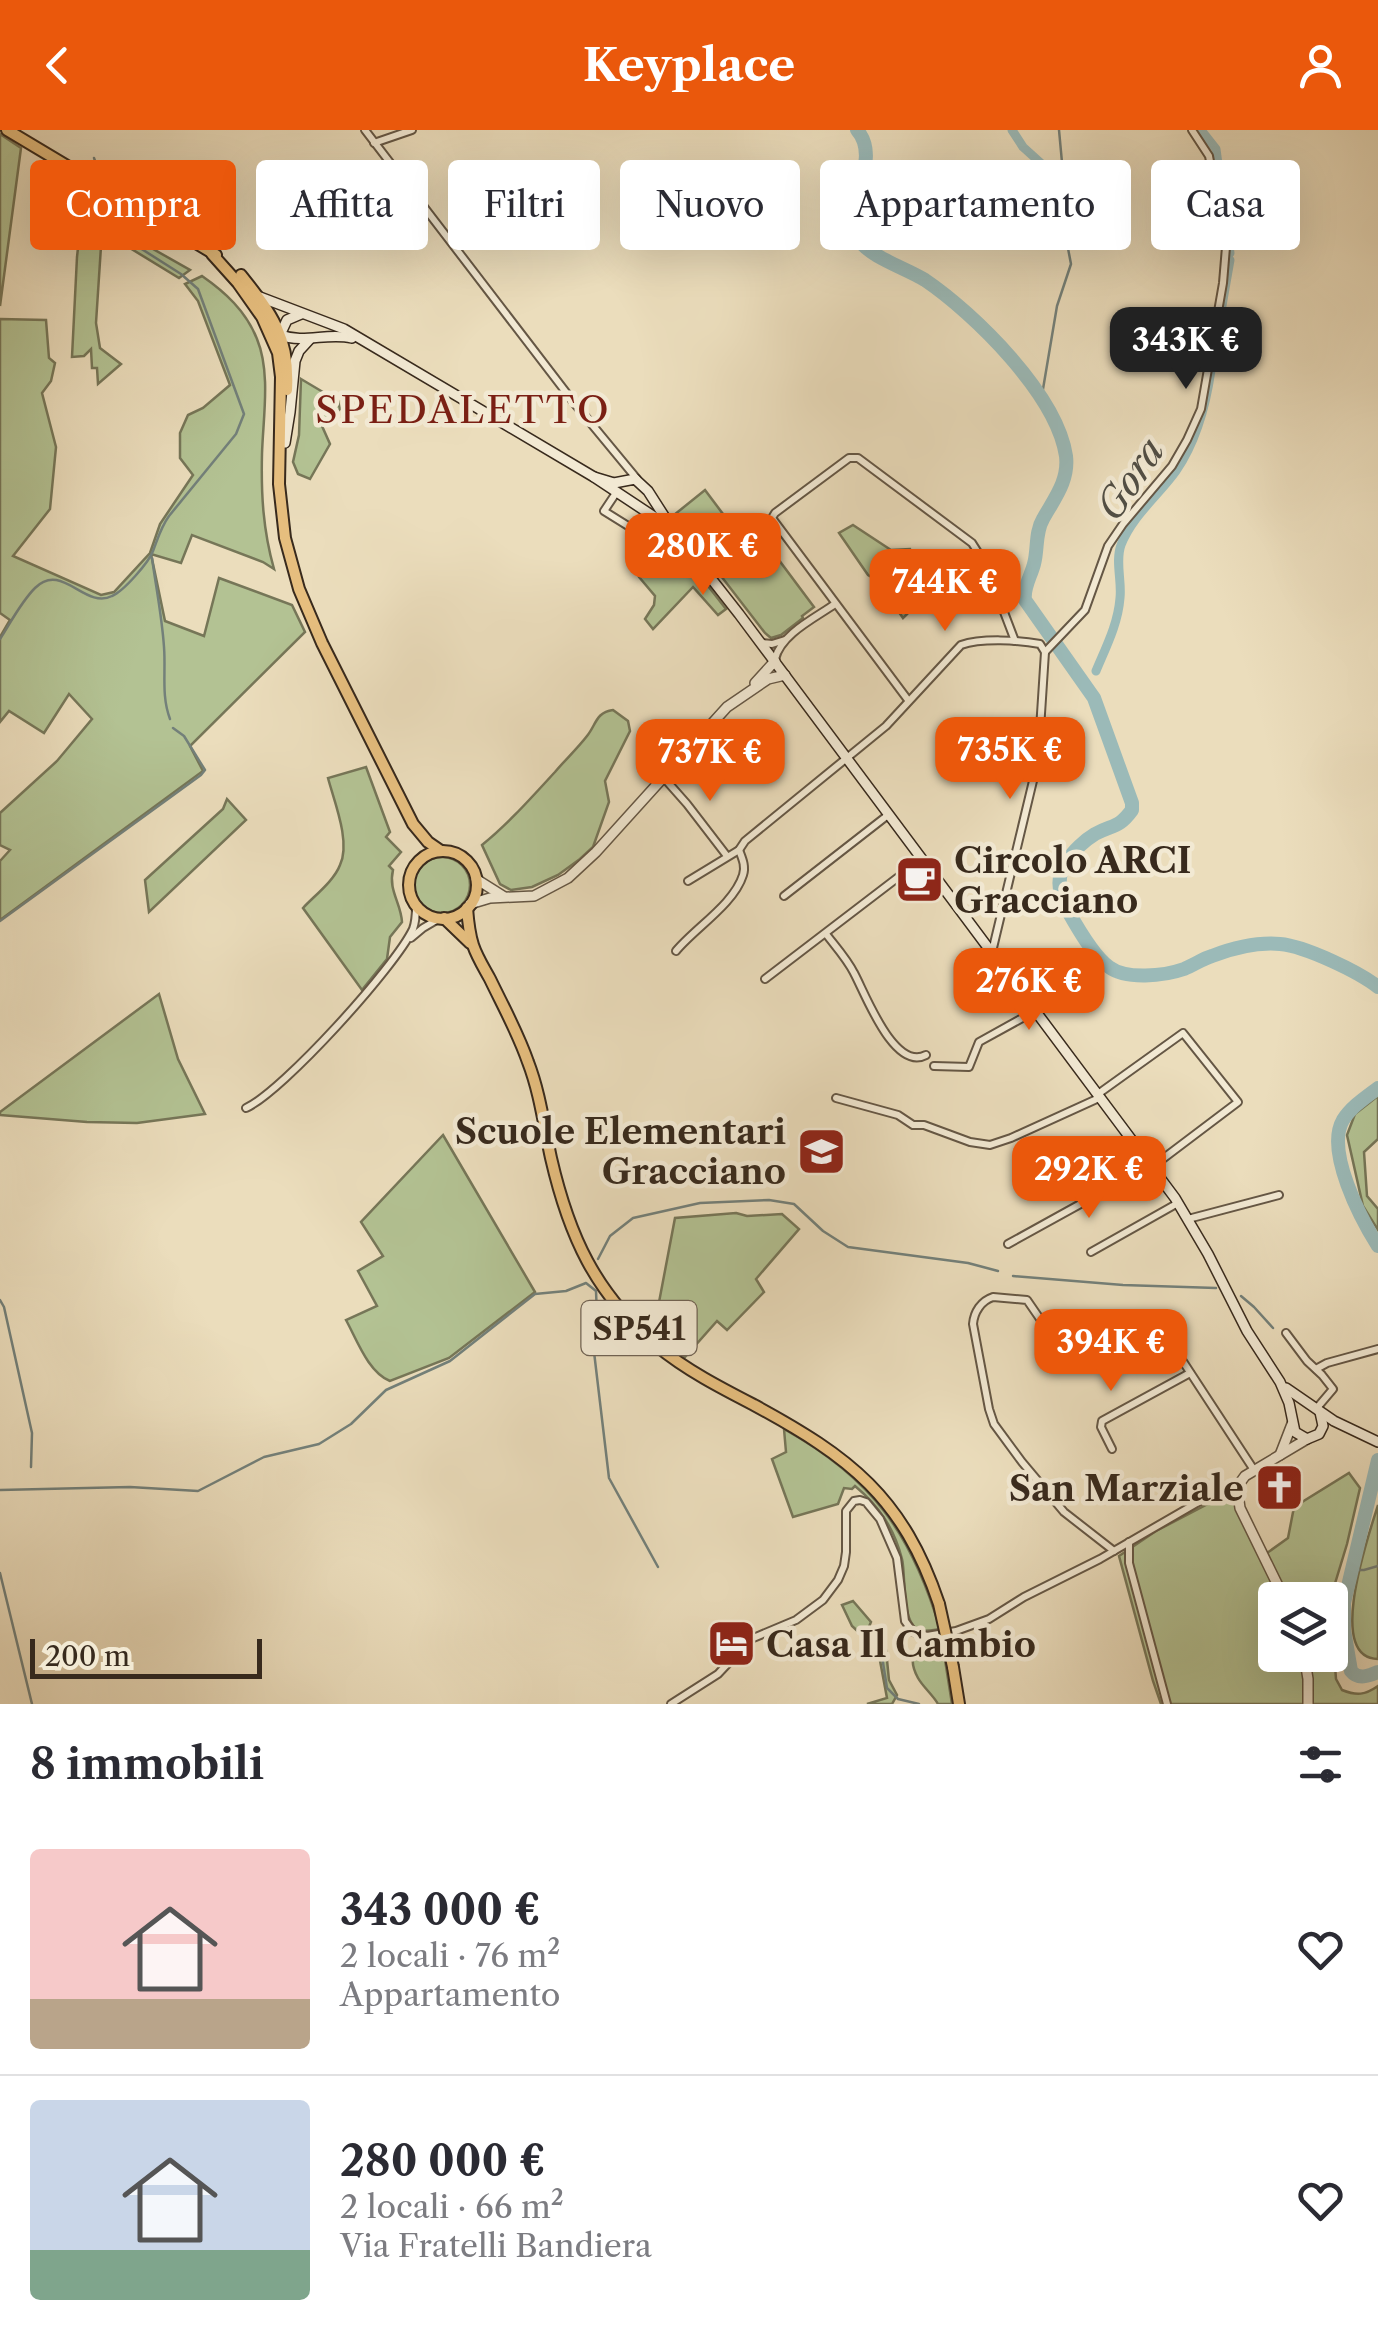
<!DOCTYPE html>
<html lang="it">
<head>
<meta charset="utf-8">
<style>
	:root { --surface:#fff; --page:#f2f2f3; --text:#2b2b33; --muted:#7c7c81; --line:#e1e1e2; --accent:#ea580c }
	body { margin:0; font-family:"Libre Caslon Text",serif; background:var(--page); color:var(--text); height:100vh; display:flex; flex-direction:column; font-size:38px; white-space:nowrap }
	* { box-sizing:border-box; margin:0 }
	p { font-size:32px; color:var(--muted) }
	.icon { flex:none; width:55px; height:55px; fill:none; stroke:currentColor; stroke-width:2; stroke-linecap:round; stroke-linejoin:round }
	.map { position:relative; height:1574px; overflow:hidden }
	.drawer { display:flex; flex-direction:column; background:var(--surface); flex:1 }
	.drawer>* { flex:none }
	.top-card { position:absolute; left:30px; top:30px; width:1320px; height:90px; display:flex; gap:20px }
	.buttons { position:absolute; left:1258px; top:1452px; display:grid; gap:20px }
	.buttons a { display:grid; place-items:center; width:90px; height:90px; border-radius:10px; background:var(--surface); box-shadow:0 10px 40px #0002; font-size:50px }
	.scale { position:absolute; left:30px; bottom:25px; width:232px; box-sizing:border-box; padding-left:10px; border:5px solid #382a1d; border-top:0; font-size:28px; line-height:35px; white-space:nowrap; color:#382a1d; -webkit-text-stroke:8px #f2e9d3; paint-order:stroke }
	.price { position:absolute; translate:-50% -85px; padding:0 22px; border-radius:20px; background:var(--accent); color:#fff; font-size:32px; line-height:65px; filter:drop-shadow(0 2px 5px #0008) }
	.price::after { content:''; position:absolute; left:50%; top:60px; width:30px; height:22px; margin-left:-15px; background:inherit; clip-path:polygon(0 0,100% 0,50% 100%) }
	.price.selected { background:#222; color:#fff }
	ul { padding:0; list-style:none }
	li { display:flex; align-items:center; gap:30px; height:250px; padding:0 30px }
	li+li { border-top:2px solid var(--line) }
	li span { display:grid; place-items:center; flex:none; width:280px; height:200px; border-radius:10px; color:#555 }
	li>.icon { margin-inline-start:auto }
	span .icon { width:120px; height:120px; fill:#fffc; stroke-width:1 }
	li b { font-size:42px }
	h2 { display:flex; justify-content:space-between; align-items:center; height:120px; padding:0 30px; font-size:42px }
	.chip { padding:0 35px; border-radius:10px; background:var(--surface); box-shadow:0 10px 40px #0002; font-size:35px; line-height:90px }
	.chip.selected { background:var(--accent); color:#fff }
	header { display:flex; justify-content:space-between; align-items:center; height:130px; padding:0 30px; background:var(--accent); color:#fff; font-size:45px; font-weight:700 }
	.map>svg:first-child { display:block }
	.green { fill:#b3c293; stroke:#767658; stroke-width:2.5; fill-rule:evenodd }
	.lines { fill:none; stroke-linecap:round; stroke-linejoin:round }
	.stream { stroke:#73807a; stroke-width:2.5 }
	.canal { stroke:#9bbab8; stroke-width:9 }
	.river { stroke:#9bbab8; stroke-width:14 }
	.minor-casing { stroke:#655745; stroke-width:10 }
	.tertiary-casing { stroke:#655745; stroke-width:12 }
	.secondary-casing { stroke:#382a1d; stroke-width:12 }
	.primary-casing { stroke:#382a1d; stroke-width:14 }
	.minor { stroke:#f2e9d3; stroke-width:6 }
	.tertiary { stroke:#f2e9d3; stroke-width:9 }
	.secondary { stroke:#f2e9d3; stroke-width:9 }
	.primary { stroke:#e6be7e; stroke-width:10 }
	.primary-bridge-casing { stroke:#382a1d; stroke-width:14; stroke-linecap:butt }
	.primary-bridge { stroke:#e6be7e; stroke-width:10 }
	.labels { text-anchor:middle; dominant-baseline:central; stroke-width:9; stroke-linejoin:round; paint-order:stroke }
	.shield { fill:#f2e9d3; stroke:#706354; stroke-width:2.5 }
	.shield-label { font-size:32px; font-weight:bold; fill:#382a1d }
	.poi-label { font-size:35px; font-weight:bold; fill:#382a1d; stroke:#f2e9d3; text-anchor:start }
	.neighbourhood-label { font-size:38px; letter-spacing:2.5px; fill:#7a1f14; stroke:#f2e9d3 }
	.water-label { font-size:38px; font-style:italic; fill:#514e44; stroke:#f2e9d3 }
</style>
</head>
<body>
<header><svg class="icon" aria-label="back" viewBox="0 0 24 24"><path d="M15 5l-7 7 7 7"/></svg>Keyplace<svg class="icon" aria-label="person" viewBox="0 0 24 24"><circle cx="12" cy="8" r="4"/><path d="M4 21q1-7 8-7t8 7"/></svg></header>
<div class="map">
<svg width="1378" height="1574" viewBox="0 0 1378 1574">
	<rect width="100%" height="100%" fill="#ebddbc"/>
	<filter id="stains"><feTurbulence type="fractalNoise" baseFrequency=".002" numOctaves="4"/><feColorMatrix values="0 0 0 0 .2 0 0 0 0 .09 0 0 0 0 .02 0 0 0 .5 -.17"/></filter>
	<radialGradient id="worn" r=".72"><stop offset=".6" stop-color="#630" stop-opacity="0"/><stop offset="1" stop-color="#630" stop-opacity=".3"/></radialGradient>
	<g class="green">
		<polygon points="0,4 21,18 0,176"/>
		<polygon points="85,55 108,69 109,80 118,99 190,140 179,148 102,101 96,193 100,218 121,234 98,254 97,238 92,238 91,219 84,226 72,227 77,127"/>
		<path d="M202,146C225,162 246,181 257,209C271,243 263,288 262,324C261,364 263,400 274,439L263,432L192,405L181,433L151,424L165,491L204,506L219,448L292,475L305,502L190,616L203,641L0,790V731L10,720L0,715V683L57,631L92,589L69,564L44,603L9,581L0,592V507L10,490L0,483V189L46,190L49,228L55,233L51,251L42,263L56,317L50,379L13,426L101,465L114,462L150,423L160,394L193,345L180,328V303L188,285L203,278L230,255L198,171L185,154Z"/>
		<polygon points="301,249 338,271 340,279 322,296 330,314 310,349 298,344 293,332 299,305"/>
		<polygon points="705,360 747,416 761,406 814,477 802,486 803,488 781,505 771,508 765,503 674,385"/>
		<path d="M853,395L891,420L910,419C926,449 930,463 903,488L877,450L868,445L839,403Z"/>
		<polygon points="658,402 687,429 726,479 718,485 693,457 653,499 645,489 654,475 655,466 639,447 637,439"/>
		<path d="M613,580L628,591L630,601L605,651L609,672L593,717L580,729L558,745L532,757L511,760L500,754L482,715C509,693 531,668 555,642C565,630 577,619 587,606C596,595 596,582 613,580Z"/>
		<path d="M366,637L390,702L386,707L401,722L389,736L393,740C388,760 401,773 402,792L390,807L387,829L362,860L303,778C314,766 334,751 340,735C351,712 334,671 328,648Z"/>
		<polygon points="227,669 246,690 149,782 145,750 223,679"/>
		<circle cx="442" cy="755" r="28"/>
		<polygon points="159,864 178,929 205,984 137,993 87,992 0,985 0,982"/>
		<polygon points="1378,966 1378,1009 1364,1022 1367,1066 1378,1079 1378,1100 1363,1076 1347,1005 1355,984"/>
		<path d="M443,1005L535,1162L449,1228L390,1251C368,1242 357,1210 346,1190L377,1176L358,1141L383,1126L361,1092Z"/>
		<polygon points="736,1083 747,1086 782,1084 799,1099 756,1149 764,1162 727,1200 717,1191 685,1227 669,1215 656,1188 675,1088"/>
		<path d="M784,1299C872,1348 912,1404 940,1499C933,1500 923,1503 917,1499C901,1489 906,1445 902,1429C894,1398 879,1376 855,1356L852,1359L844,1358L838,1374L793,1387L772,1329L786,1322Z"/>
		<path d="M1349,1343L1360,1358L1347,1414L1330,1470L1336,1549L1342,1560C1357,1566 1365,1565 1378,1556V1574H1161L1153,1551L1119,1426L1156,1401L1225,1365L1235,1368L1267,1423L1288,1408L1294,1377ZM1275,1470H1330V1525H1275Z"/>
		<path d="M1378,1375V1529C1325,1529 1369,1404 1378,1375Z"/>
		<polygon points="853,1471 871,1492 868,1499 886,1520 889,1550 897,1565 892,1574 867,1574 887,1568 878,1520 852,1496 842,1475"/>
		<path d="M942,1511L952,1574H938C933,1565 923,1557 918,1548C904,1522 920,1513 942,1511Z"/>
	</g>
	<g class="lines">
		<g class="stream">
			<polyline points="94,28 98,39"/>
			<polyline points="1042,265 1057,176 1071,134 1062,87 1064,54 1059,0"/>
			<path d="M152,428C156,457 162,487 164,517C166,542 161,565 170,589"/>
			<path d="M0,509C11,492 21,472 35,458C62,431 85,480 112,466C124,461 149,432 153,421C158,408 161,397 169,386L236,304L244,284L198,159L181,144L96,90"/>
			<polyline points="0,791 201,645 205,640 184,606 173,598"/>
			<polyline points="598,1129 610,1106 633,1088 700,1073 769,1070 794,1074 823,1101 848,1117 968,1133 998,1141"/>
			<polyline points="1013,1146 1123,1155 1216,1158"/>
			<polyline points="1241,1166 1254,1177 1273,1198"/>
			<polyline points="0,1170 4,1177 32,1303 31,1337"/>
			<polyline points="0,1360 130,1357 198,1361 264,1327 319,1314 351,1294 386,1260 450,1231 535,1164 566,1161 586,1153 596,1161 597,1186 592,1205 609,1348 658,1437"/>
			<polyline points="1350,1440 1364,1440 1378,1436"/>
			<polyline points="0,1443 32,1574"/>
			<polyline points="863,1502 881,1520 887,1558 898,1569 919,1574"/>
		</g>
		<g class="canal">
			<polyline points="1012,0 1023,17 1064,54"/>
			<polyline points="1201,0 1216,19 1230,123"/>
			<polyline points="1216,210 1230,130"/>
			<path d="M1096,541C1106,517 1118,494 1120,468C1122,451 1115,431 1121,415C1132,386 1159,365 1176,341C1197,310 1206,275 1211,240"/>
		</g>
		<g class="river">
			<path d="M857,0C884,31 839,78 860,111C870,127 908,139 925,150C975,184 1057,265 1066,326C1069,351 1054,369 1043,389C1035,402 1038,420 1034,434C1031,446 1023,458 1025,470L1094,568L1132,673V680C1118,699 1113,694 1095,704C1085,710 1073,721 1067,731C1055,747 1059,765 1068,781C1077,797 1094,827 1109,837C1126,850 1164,846 1184,839C1194,835 1202,829 1212,826C1233,818 1257,812 1280,814C1305,816 1359,842 1378,857"/>
			<path d="M1378,958C1366,967 1351,977 1343,990C1325,1021 1361,1089 1378,1116"/>
			<path d="M1378,1330L1344,1473V1500L1351,1541C1358,1550 1369,1546 1378,1542"/>
		</g>
		<defs>
			<g id="minor">
				<polyline points="365,0 575,274 637,349"/>
				<polyline points="374,13 412,0"/>
				<polyline points="616,363 604,381 649,409"/>
				<polyline points="761,513 772,514 785,510"/>
				<polyline points="1045,522 1085,480 1108,416 1123,394 1172,336 1187,310 1201,279 1223,153 1226,117 1209,26 1192,0"/>
				<path d="M775,529C781,504 815,488 835,474"/>
				<polyline points="908,570 772,388 775,383 849,328 858,328 972,413 986,435 1015,511"/>
				<polyline points="664,648 687,674 727,726"/>
				<path d="M688,751L739,720L745,711L886,596L961,515C981,508 1019,510 1040,514L1045,522"/>
				<polyline points="784,766 888,685"/>
				<path d="M826,804C836,817 847,829 854,843C865,863 894,942 926,925"/>
				<polyline points="411,808 423,798 440,788"/>
				<path d="M676,821C695,798 734,774 743,745C746,736 742,728 739,720"/>
				<polyline points="992,822 1038,630 1045,522"/>
				<polyline points="765,849 922,729"/>
				<polyline points="934,936 969,937 979,912 1035,881"/>
				<polyline points="1098,964 1183,903 1238,972 1152,1037"/>
				<polyline points="836,968 898,985 913,995 924,995 970,1012 990,1015 1011,1008 1099,968"/>
				<path d="M246,978C283,961 395,837 413,799C416,791 416,784 416,776"/>
				<polyline points="1188,1089 1279,1065"/>
				<polyline points="1008,1114 1151,1035"/>
				<polyline points="1091,1122 1178,1073"/>
				<polyline points="1286,1203 1307,1231 1322,1245 1333,1259 1316,1279"/>
				<polyline points="1316,1239 1327,1233 1378,1219"/>
				<polyline points="1112,1319 1101,1297 1102,1291 1190,1243"/>
				<polyline points="1129,1412 1129,1433 1167,1574"/>
				<path d="M1114,1421L1064,1382L1022,1332L994,1294L989,1279L973,1194C974,1182 981,1171 993,1167L1027,1170L1071,1234L1149,1199L1158,1198L1167,1207L1254,1340"/>
				<polyline points="671,1574 718,1544 751,1509 796,1490 823,1470 838,1450 844,1436 846,1422 846,1381 854,1371 860,1370 866,1372 880,1389 897,1428 905,1491 913,1502 927,1506 956,1501 989,1489 1024,1467 1100,1429 1221,1359 1229,1356 1237,1357"/>
			</g>
			<g id="tertiary">
				<polyline points="755,553 775,531"/>
				<polyline points="476,749 503,766"/>
				<polyline points="470,774 490,768 534,766 568,748 596,722 727,577 768,549 785,545"/>
				<polyline points="1280,1325 1292,1294"/>
				<polyline points="1285,1470 1240,1378 1237,1357 1245,1346 1307,1309"/>
				<polyline points="1304,1525 1308,1549 1308,1574"/>
			</g>
			<g id="secondary">
				<polyline points="260,167 344,199 594,347 668,396"/>
				<path d="M280,205C305,214 327,202 352,208"/>
				<polyline points="280,205 287,190 301,184"/>
				<polyline points="285,313 290,282 295,231 299,221 310,209"/>
				<polyline points="594,347 614,353 635,349 648,361 673,400 739,484 1175,1068 1208,1124 1247,1201 1280,1252 1289,1273 1295,1302 1307,1309 1319,1304 1323,1296 1320,1282"/>
				<polyline points="1286,1258 1334,1291 1378,1312"/>
			</g>
			<g id="primary">
				<polyline points="7,0 216,125"/>
				<polyline points="212,124 238,153 262,187 278,223 281,247 279,354 285,408 299,459 322,513 413,694 428,712 441,721"/>
				<path d="M241,145C272,184 290,208 287,260"/>
				<circle cx="443" cy="755" r="34"/>
				<path d="M467,778C468,791 469,803 473,815C477,827 484,838 490,849C503,876 518,903 528,932C540,963 544,996 551,1028C569,1106 595,1163 657,1216C686,1240 721,1258 754,1275C850,1327 903,1367 939,1474"/>
				<polyline points="444,788 470,813"/>
				<polyline points="953,1537 959,1574"/>
			</g>
		</defs>
		<use href="#minor" class="minor-casing"/>
		<use href="#tertiary" class="tertiary-casing"/>
		<use href="#secondary" class="secondary-casing"/>
		<use href="#primary" class="primary-casing"/>
		<use href="#minor" class="minor"/>
		<use href="#tertiary" class="tertiary"/>
		<use href="#secondary" class="secondary"/>
		<use href="#primary" class="primary"/>
		<defs>
			<polyline id="primary-bridge" points="939,1474 953,1537"/>
		</defs>
		<use href="#primary-bridge" class="primary-bridge-casing"/>
		<use href="#primary-bridge" class="primary-bridge"/>
	</g>
	<defs>
		<symbol id="cafe-square" viewBox="-11 -11 22 22"><rect x="-9" y="-9" width="18" height="18" rx="4" fill="#8f2418" stroke="#f2e9d3"/><path d="M-5.5-4.5H6V0H3Q3 3.5 0 3.5H-2.5Q-5.5 3.5-5.5 0ZM3-3.2v2h1.7v-2ZM-6 4.5H4V6H-6Z" fill="#fff"/></symbol>
		<symbol id="school-square" viewBox="-11 -11 22 22"><rect x="-9" y="-9" width="18" height="18" rx="4" fill="#8f2418" stroke="#f2e9d3"/><path d="M0-5L7-2L0 1L-7-2ZM-4 1L0 2.5L4 1V4Q0 6-4 4Z" fill="#fff"/></symbol>
		<symbol id="church-square" viewBox="-11 -11 22 22"><rect x="-9" y="-9" width="18" height="18" rx="4" fill="#8f2418" stroke="#f2e9d3"/><path d="M-1.2-6h2.4v3.5h3.3v2.4h-3.3V6h-2.4V-.1h-3.3v-2.4h3.3Z" fill="#fff"/></symbol>
		<symbol id="hotel-square" viewBox="-11 -11 22 22"><rect x="-9" y="-9" width="18" height="18" rx="4" fill="#8f2418" stroke="#f2e9d3"/><path d="M-6-4.5h1.5V1H6V5H4.5V3h-9V5H-6ZM-4 0a1.8 1.8 0 1 1 3.6 0ZM.5 0V-2.5h3Q6-2.5 6 0Z" fill="#fff"/></symbol>
	</defs>
	<g fill-rule="evenodd">
		<use href="#cafe-square" x="892" y="722" width="55" height="55"/>
		<use href="#school-square" x="794" y="994" width="55" height="55"/>
		<use href="#church-square" x="1252" y="1330" width="55" height="55"/>
		<use href="#hotel-square" x="704" y="1486" width="55" height="55"/>
	</g>
	<g class="labels">
		<rect class="shield" x="581.5" y="1171" width="115" height="54" rx="8"/>
		<g class="shield-label">
			<text x="639" y="1198">SP541</text>
		</g>
		<g class="poi-label">
			<text x="954" y="730">Circolo ARCI<tspan x="954" dy="40">Gracciano</tspan></text>
			<text x="786" y="1001" text-anchor="end">Scuole Elementari<tspan x="786" dy="40">Gracciano</tspan></text>
			<text x="1244" y="1358" text-anchor="end">San Marziale</text>
			<text x="766" y="1514">Casa Il Cambio</text>
		</g>
		<g class="neighbourhood-label">
			<text x="463" y="279">SPEDALETTO</text>
		</g>
		<g class="water-label">
			<text transform="translate(1130 349) rotate(-56)">Gora</text>
		</g>
	</g>
	<rect width="100%" height="100%" filter="url(#stains)"/>
	<rect width="100%" height="100%" fill="url(#worn)"/>
</svg>
<div class="buttons">
<a><svg class="icon" aria-label="layers" viewBox="0 0 24 24"><path d="M12 4l9 5-9 5-9-5zM3 14l9 5 9-5"/></svg></a>
</div>
<div class="scale">200 m</div>
<b class="price selected" style="left:1186px;top:262px">343K €</b>
<b class="price" style="left:703px;top:468px">280K €</b>
<b class="price" style="left:945px;top:504px">744K €</b>
<b class="price" style="left:1010px;top:672px">735K €</b>
<b class="price" style="left:710px;top:674px">737K €</b>
<b class="price" style="left:1029px;top:903px">276K €</b>
<b class="price" style="left:1089px;top:1091px">292K €</b>
<b class="price" style="left:1111px;top:1264px">394K €</b>
<div class="top-card">
<a class="chip selected">Compra</a>
<a class="chip">Affitta</a>
<a class="chip">Filtri</a>
<a class="chip">Nuovo</a>
<a class="chip">Appartamento</a>
<a class="chip">Casa</a>
</div>
</div>
<section class="drawer">
<h2>8 immobili<svg class="icon" aria-label="filters" viewBox="0 0 24 24"><path d="M4 7h16M4 17h16"/><circle cx="9" cy="7" r="2"/><circle cx="15" cy="17" r="2"/></svg></h2>
<ul>
<li><span style="background:linear-gradient(#f6c9c9 75%,#b9a48a 0)"><svg class="icon" aria-label="home" viewBox="0 0 24 24"><path d="M3 11l9-7 9 7M6 9v11h12V9"/></svg></span><div><b>343 000 €</b><p>2 locali · 76 m²</p><p>Appartamento</p></div><svg class="icon" aria-label="heart" viewBox="0 0 24 24"><path d="M12 20l-8-8c-3-5 5-10 8-4 3-6 11-1 8 4z"/></svg></li>
<li><span style="background:linear-gradient(#c9d6e8 75%,#7fa58c 0)"><svg class="icon" aria-label="home" viewBox="0 0 24 24"><path d="M3 11l9-7 9 7M6 9v11h12V9"/></svg></span><div><b>280 000 €</b><p>2 locali · 66 m²</p><p>Via Fratelli Bandiera</p></div><svg class="icon" aria-label="heart" viewBox="0 0 24 24"><path d="M12 20l-8-8c-3-5 5-10 8-4 3-6 11-1 8 4z"/></svg></li>
</ul>
</section>
</body>
</html>
